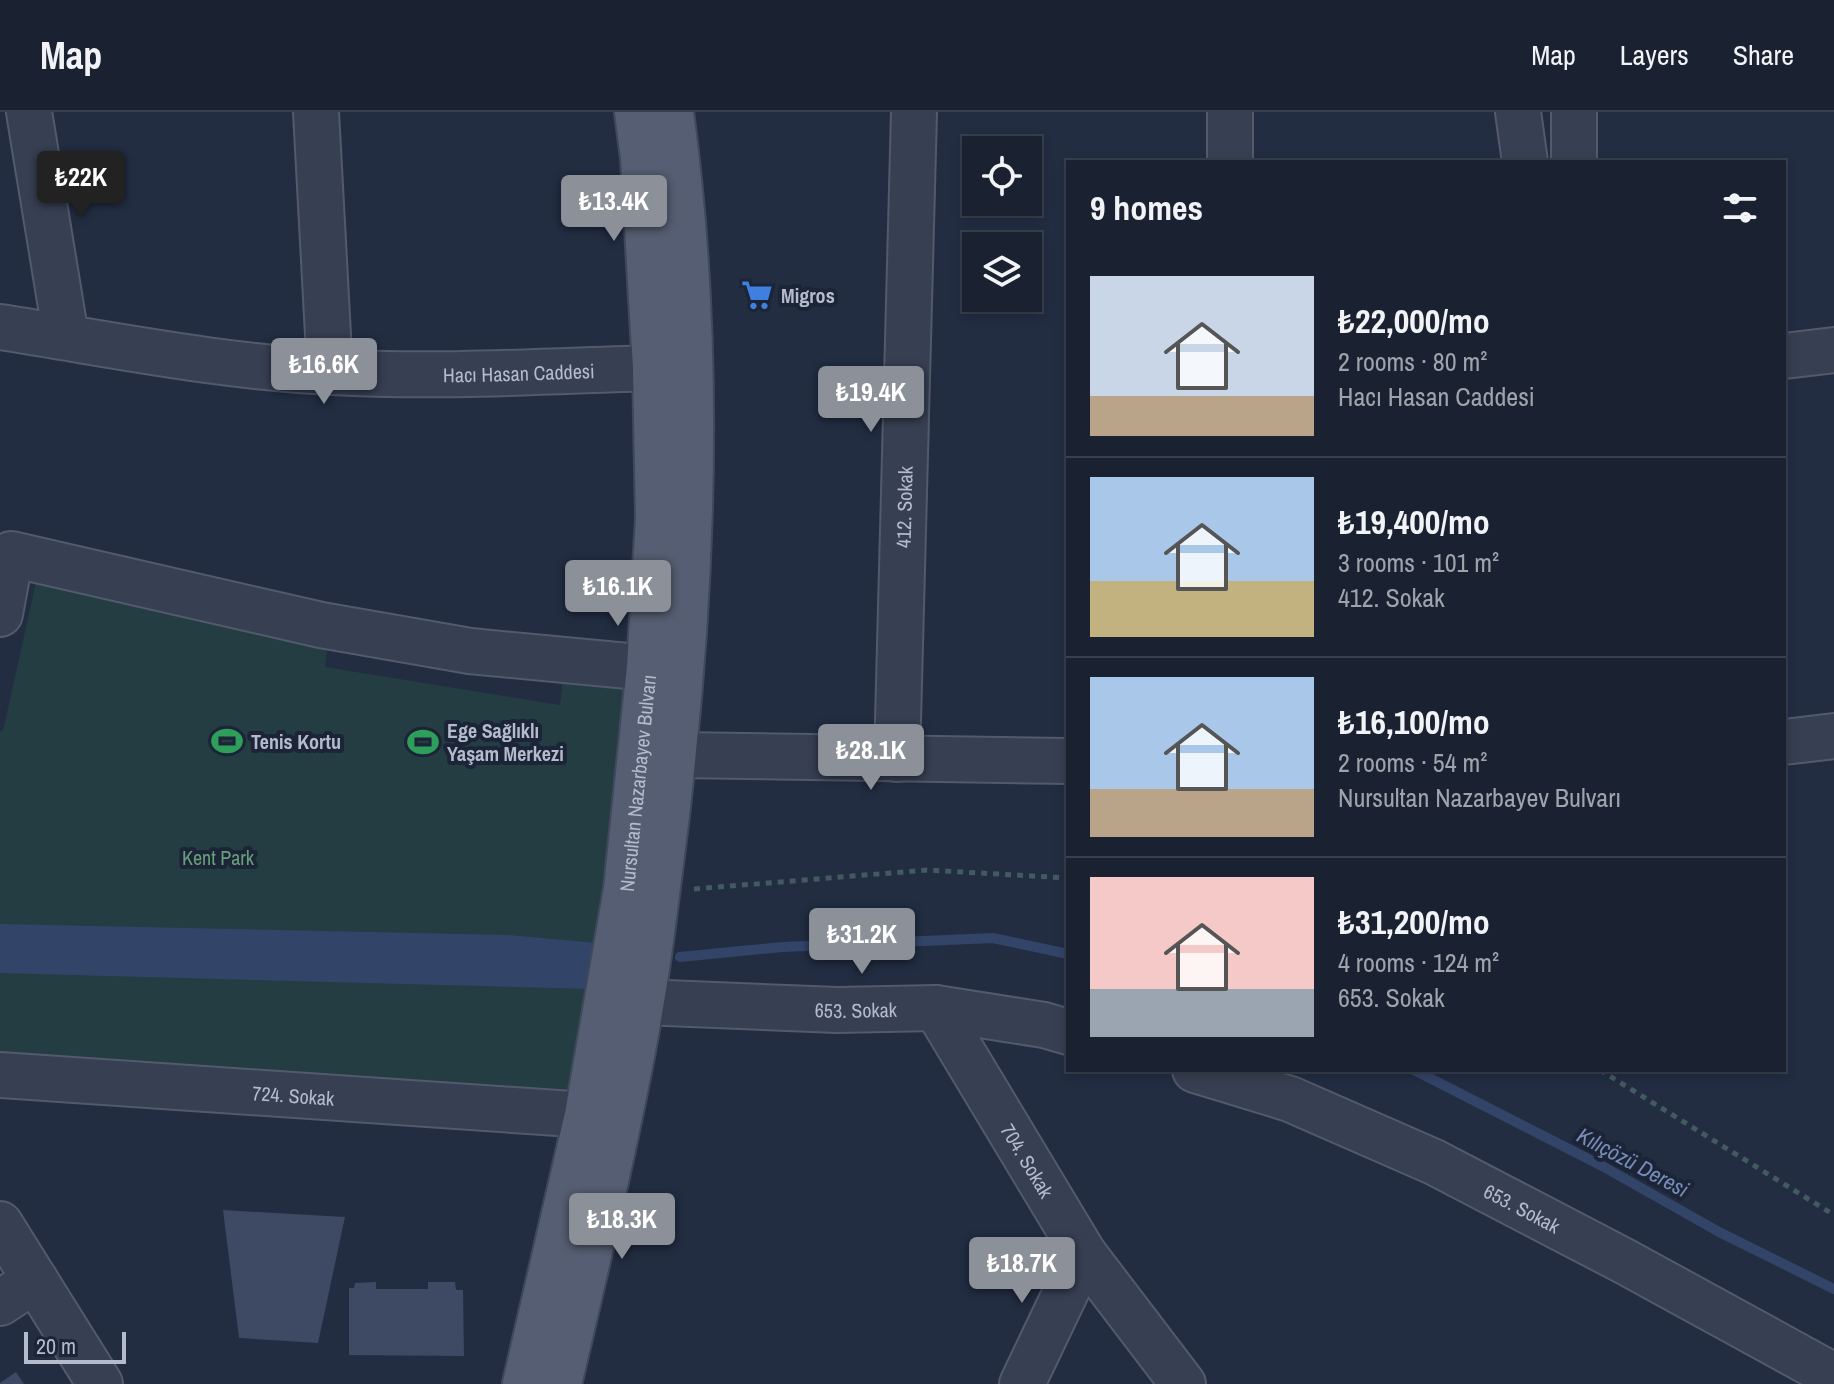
<!DOCTYPE html>
<html lang="en">
<head>
<meta charset="utf-8">
<style>
	:root { --surface:#1a2232; --page:#272f3e; --text:#f1f3f6; --muted:#9fa4ac; --line:#383f4d; --accent:#8c9099 }
	body { margin:0; font-family:"Archivo Narrow",sans-serif; background:var(--page); color:var(--text); height:100vh; display:flex; flex-direction:column; font-size:30px; white-space:nowrap }
	* { box-sizing:border-box; margin:0 }
	p { font-size:26px; color:var(--muted) }
	.icon { flex:none; width:44px; height:44px; fill:none; stroke:currentColor; stroke-width:2; stroke-linecap:round; stroke-linejoin:round }
	.map { position:relative; flex:1; overflow:hidden }
	.panel { position:absolute; left:1066px; top:48px; width:720px; height:912px; display:flex; flex-direction:column; background:var(--surface); border-radius:0px; box-shadow:0 4px 12px #0003,0 0 0 2px var(--line) }
	.panel>* { flex:none }
	.fabs { position:absolute; left:962px; top:24px; display:grid; gap:16px }
	.fabs a { display:grid; place-items:center; width:80px; height:80px; border-radius:0px; background:var(--surface); box-shadow:0 4px 12px #0003,0 0 0 2px var(--line); font-size:40px }
	.scale { position:absolute; left:24px; bottom:20px; width:102px; box-sizing:border-box; padding-left:8px; border:4px solid #b3bbcc; border-top:0; font-size:22px; line-height:28px; white-space:nowrap; color:#b3bbcc; -webkit-text-stroke:6px #1c2437; paint-order:stroke }
	.price { position:absolute; translate:-50% -68px; padding:0 18px; border-radius:8px; background:var(--accent); color:#fff; font-size:26px; line-height:52px; filter:drop-shadow(0 2px 4px #0008) }
	.price::after { content:''; position:absolute; left:50%; top:48px; width:24px; height:18px; margin-left:-12px; background:inherit; clip-path:polygon(0 0,100% 0,50% 100%) }
	.price.current { background:#222; color:#fff }
	ul { padding:0; list-style:none }
	li { display:flex; align-items:center; gap:24px; height:200px; padding:0 24px }
	li+li { border-top:2px solid var(--line) }
	li span { display:grid; place-items:center; flex:none; width:224px; height:160px; border-radius:0px; color:#555 }
	li>.icon { margin-inline-start:auto }
	span .icon { width:96px; height:96px; fill:#fffc; stroke-width:1 }
	li b { font-size:34px }
	h2 { display:flex; justify-content:space-between; align-items:center; height:96px; padding:0 24px; font-size:34px }
	header { display:flex; align-items:center; gap:48px; box-sizing:border-box; height:112px; padding:0 40px; background:var(--surface); border-bottom:2px solid var(--line) }
	header strong { font-size:38px }
	nav { display:flex; gap:44px; margin-inline-start:auto; font-size:28px }
	.map>svg:first-child { display:block }
	.green { fill:#243d43 }
	.water { fill:#334469 }
	.lines { fill:none; stroke-linecap:round; stroke-linejoin:round }
	.stream { stroke:#334469; stroke-width:10 }
	.building { fill:#3e4963 }
	.minor-casing { stroke:#525a6c; stroke-width:48 }
	.major-casing { stroke:#40485b; stroke-width:48 }
	.path { stroke:#435a60; stroke-width:5; stroke-dasharray:6 6; stroke-linecap:butt }
	.minor { stroke:#373f52; stroke-width:44 }
	.major { stroke:#555e72; stroke-width:44 }
	.labels { text-anchor:middle; dominant-baseline:central; stroke-width:8; stroke-linejoin:round; paint-order:stroke }
	.poi-label { font-size:20px; font-weight:bold; fill:#b3bbcc; stroke:#1c2437; text-anchor:start }
	.street-label { font-size:20px; fill:#b3bbcc; stroke:#1c2437 }
	.park-label { font-size:20px; fill:#68a07a; stroke:#1c2437 }
	.water-label { font-size:22px; font-style:italic; fill:#788db7; stroke:#1c2437 }
</style>
</head>
<body>
<header>
<strong>Map</strong>
<nav><a>Map</a><a>Layers</a><a>Share</a></nav>
</header>
<div class="map">
<svg width="1834" height="1272" viewBox="0 0 1834 1272">
	<rect width="100%" height="100%" fill="#222d42"/>
	<polygon class="green" points="58,464 328,528 325,555 560,593 563,566 624,570 630,579 576,984 0,950 0,619 3,619 36,470"/>
	<polygon class="water" points="0,812 507,823 596,831 589,877 0,861"/>
	<g class="lines">
		<g class="stream">
			<polyline points="680,845 783,835 993,826 1068,842"/>
			<polyline points="1414,958 1604,1055 1719,1120 1834,1177"/>
		</g>
	</g>
	<g class="building">
		<polygon points="223,1098 345,1105 318,1231 239,1226"/>
		<polygon points="376,1170 376,1177 428,1177 428,1170 455,1170 456,1178 463,1178 464,1244 349,1243 349,1176 354,1176 355,1171"/>
		<polygon points="16,1260 24,1272 0,1272 0,1271"/>
	</g>
	<g class="lines">
		<defs>
			<g id="minor">
				<polyline points="29,0 66,225"/>
				<polyline points="316,0 330,260"/>
				<polyline points="1230,0 1230,50"/>
				<polyline points="1518,0 1525,50"/>
				<polyline points="1574,50 1574,0"/>
				<path id="s1" d="M0,215C110,232 221,255 332,260C440,266 548,259 655,256"/>
				<polyline points="1784,244 1834,238"/>
				<polyline points="0,502 11,442 321,513 470,539 681,559"/>
				<polyline points="1784,630 1834,624"/>
				<polyline points="675,643 1068,649"/>
				<path id="s2" d="M897,647L914,0"/>
				<path id="s3" d="M642,890L837,898L936,896L1044,913L1068,920"/>
				<path id="s4" d="M936,896L1084,1142L1183,1272"/>
				<path id="s5" d="M1195,958L1290,987L1434,1050L1624,1149L1834,1264"/>
				<path id="s6" d="M0,963L587,1003"/>
				<polyline points="0,1112 100,1272"/>
				<polyline points="0,1191 35,1168"/>
				<polyline points="1022,1272 1084,1142"/>
			</g>
			<g id="major">
				<path id="s7" d="M525,1272L587,1003L626,777L649,555L658,407L655,256L643,46L637,0"/>
				<path d="M559,1272C588,1146 619,1021 641,894C649,849 654,804 660,759C693,509 705,251 671,0"/>
			</g>
		</defs>
		<use href="#minor" class="minor-casing"/>
		<use href="#major" class="major-casing"/>
		<g class="path">
			<polyline points="694,777 927,758 1068,766"/>
			<polyline points="1600,958 1834,1103"/>
		</g>
		<use href="#minor" class="minor"/>
		<use href="#major" class="major"/>
	</g>
	<defs>
		<symbol id="supermarket-bare" viewBox="-9 -9 18 18"><path d="M-6-5.5h2.5l.6 2H6L4.5 2H-2.5L-4.4-4H-6ZM-1.5 3.2a1.3 1.3 0 1 0 .1 0ZM3 3.2a1.3 1.3 0 1 0 .1 0Z" fill="#3f7fe0" stroke="#1c2437" stroke-width="2.5" paint-order="stroke"/></symbol>
		<symbol id="stadium-bare" viewBox="-9 -9 18 18"><path d="M0-5a6.5 5 0 1 0 0 10a6.5 5 0 1 0 0-10ZM-3.5-1.8h7v3.6h-7Z" fill="#2e9e5b" stroke="#1c2437" stroke-width="2.5" paint-order="stroke"/></symbol>
	</defs>
	<g fill-rule="evenodd">
		<use href="#supermarket-bare" x="735" y="161" width="44" height="44"/>
		<use href="#stadium-bare" x="205" y="607" width="44" height="44"/>
		<use href="#stadium-bare" x="401" y="608" width="44" height="44"/>
	</g>
	<g class="labels">
		<g class="poi-label">
			<text x="781" y="183">Migros</text>
			<text x="447" y="618">Ege Sağlıklı<tspan x="447" dy="23">Yaşam Merkezi</tspan></text>
			<text x="251" y="629">Tenis Kortu</text>
		</g>
		<g class="street-label">
			<text stroke="none"><textPath href="#s1" startOffset="522">Hacı Hasan Caddesi</textPath></text>
			<text stroke="none"><textPath href="#s2" startOffset="252">412. Sokak</textPath></text>
			<text stroke="none"><textPath href="#s7" startOffset="612">Nursultan Nazarbayev Bulvarı</textPath></text>
			<text stroke="none"><textPath href="#s3" startOffset="214">653. Sokak</textPath></text>
			<text stroke="none"><textPath href="#s6" startOffset="294">724. Sokak</textPath></text>
			<text stroke="none"><textPath href="#s4" startOffset="178">704. Sokak</textPath></text>
			<text stroke="none"><textPath href="#s5" startOffset="356">653. Sokak</textPath></text>
		</g>
		<g class="park-label">
			<text x="218" y="745">Kent Park</text>
		</g>
		<g class="water-label">
			<text transform="translate(1633 1050) rotate(28)">Kılıçözü Deresi</text>
		</g>
	</g>
</svg>
<div class="fabs">
<a><svg class="icon" aria-label="locate" viewBox="0 0 24 24"><circle cx="12" cy="12" r="6"/><path d="M12 2v4M12 18v4M2 12h4M18 12h4"/></svg></a>
<a><svg class="icon" aria-label="layers" viewBox="0 0 24 24"><path d="M12 4l9 5-9 5-9-5zM3 14l9 5 9-5"/></svg></a>
</div>
<div class="scale">20 m</div>
<b class="price current" style="left:81px;top:107px">₺22K</b>
<b class="price" style="left:614px;top:131px">₺13.4K</b>
<b class="price" style="left:324px;top:294px">₺16.6K</b>
<b class="price" style="left:871px;top:322px">₺19.4K</b>
<b class="price" style="left:618px;top:516px">₺16.1K</b>
<b class="price" style="left:871px;top:680px">₺28.1K</b>
<b class="price" style="left:862px;top:864px">₺31.2K</b>
<b class="price" style="left:622px;top:1149px">₺18.3K</b>
<b class="price" style="left:1022px;top:1193px">₺18.7K</b>
<section class="panel">
<h2>9 homes<svg class="icon" aria-label="filters" viewBox="0 0 24 24"><path d="M4 7h16M4 17h16"/><circle cx="9" cy="7" r="2"/><circle cx="15" cy="17" r="2"/></svg></h2>
<ul>
<li><span style="background:linear-gradient(#c9d6e8 75%,#b9a48a 0)"><svg class="icon" aria-label="home" viewBox="0 0 24 24"><path d="M3 11l9-7 9 7M6 9v11h12V9"/></svg></span><div><b>₺22,000/mo</b><p>2 rooms · 80 m²</p><p>Hacı Hasan Caddesi</p></div></li>
<li><span style="background:linear-gradient(#a9c7e8 65%,#c2b280 0)"><svg class="icon" aria-label="home" viewBox="0 0 24 24"><path d="M3 11l9-7 9 7M6 9v11h12V9"/></svg></span><div><b>₺19,400/mo</b><p>3 rooms · 101 m²</p><p>412. Sokak</p></div></li>
<li><span style="background:linear-gradient(#a9c7e8 70%,#b9a48a 0)"><svg class="icon" aria-label="home" viewBox="0 0 24 24"><path d="M3 11l9-7 9 7M6 9v11h12V9"/></svg></span><div><b>₺16,100/mo</b><p>2 rooms · 54 m²</p><p>Nursultan Nazarbayev Bulvarı</p></div></li>
<li><span style="background:linear-gradient(#f6c9c9 70%,#9aa5b1 0)"><svg class="icon" aria-label="home" viewBox="0 0 24 24"><path d="M3 11l9-7 9 7M6 9v11h12V9"/></svg></span><div><b>₺31,200/mo</b><p>4 rooms · 124 m²</p><p>653. Sokak</p></div></li>
</ul>
</section>
</div>
</body>
</html>
